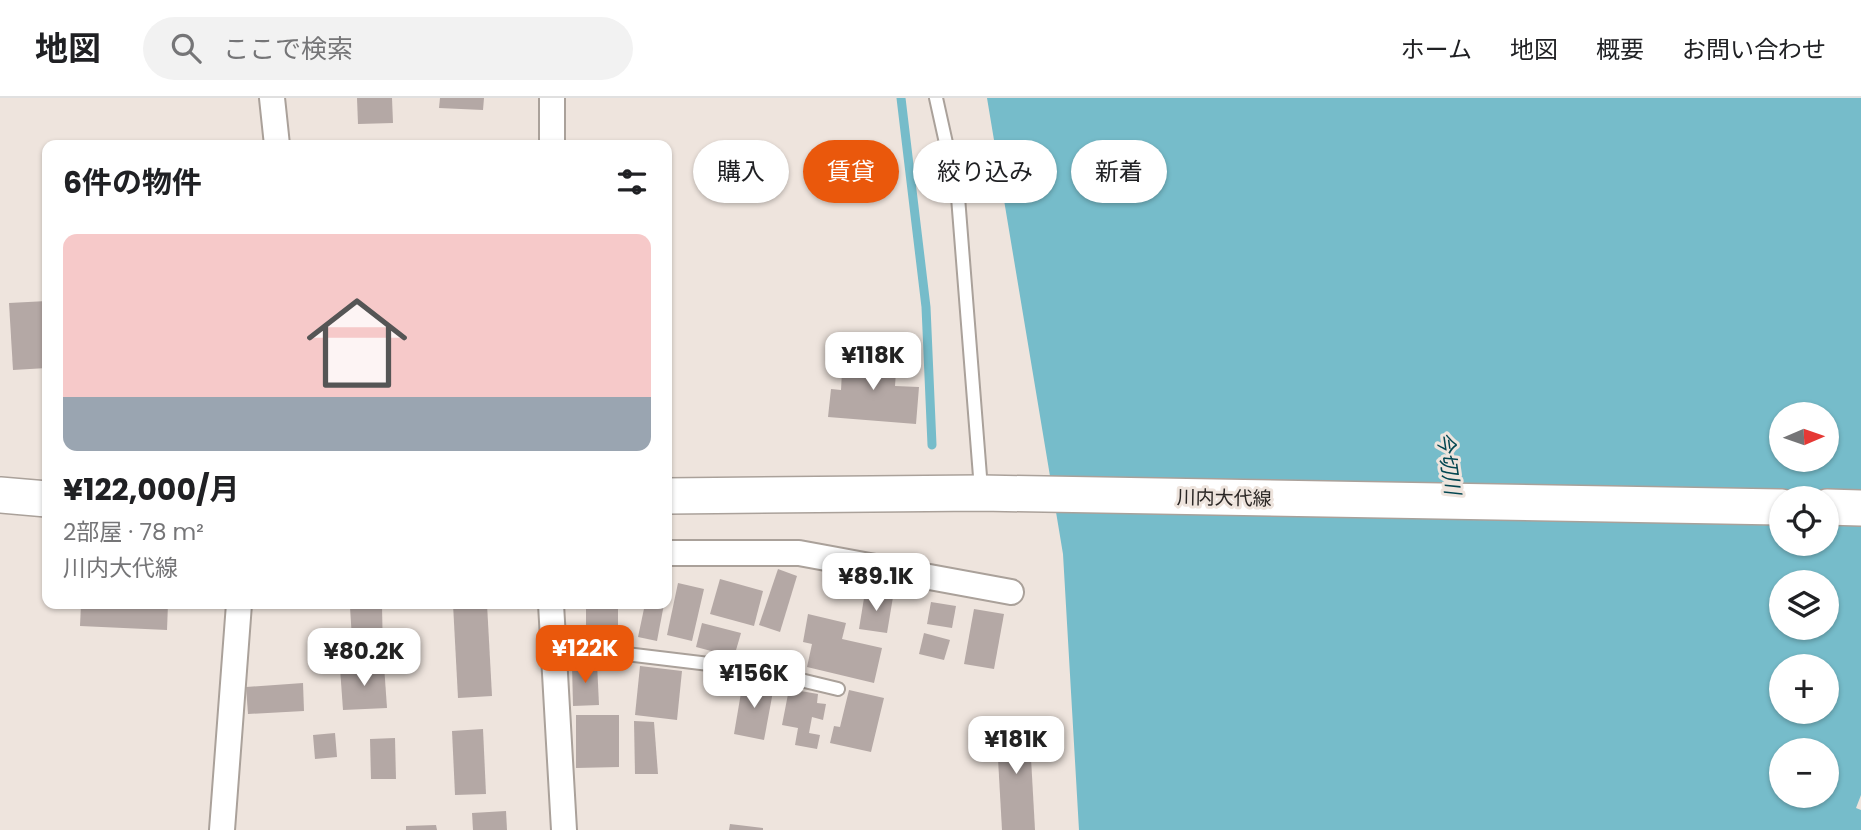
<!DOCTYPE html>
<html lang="ja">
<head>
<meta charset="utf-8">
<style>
	:root { --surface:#fff; --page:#f2f2f2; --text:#202124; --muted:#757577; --line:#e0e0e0; --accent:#ea580c }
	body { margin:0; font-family:Poppins,"Noto Sans JP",sans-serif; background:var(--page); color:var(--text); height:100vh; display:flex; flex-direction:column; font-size:26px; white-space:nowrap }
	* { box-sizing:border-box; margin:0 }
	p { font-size:23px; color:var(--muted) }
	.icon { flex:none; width:38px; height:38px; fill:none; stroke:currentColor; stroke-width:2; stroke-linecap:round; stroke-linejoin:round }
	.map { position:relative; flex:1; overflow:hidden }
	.drawer { position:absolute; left:42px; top:42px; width:630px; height:469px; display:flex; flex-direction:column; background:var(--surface); border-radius:14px; box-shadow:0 2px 5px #0004 }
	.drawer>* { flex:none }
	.guide { position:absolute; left:693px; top:42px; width:665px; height:63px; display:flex; gap:14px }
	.needle { width:46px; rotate:88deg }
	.fabs { position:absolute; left:1769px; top:304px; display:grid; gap:14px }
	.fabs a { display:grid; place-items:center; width:70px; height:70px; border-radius:50%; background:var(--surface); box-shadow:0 2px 5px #0004; font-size:35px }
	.price { position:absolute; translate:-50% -60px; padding:0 16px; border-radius:14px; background:#fff; color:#222; font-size:23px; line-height:46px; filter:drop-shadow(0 2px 4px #0008) }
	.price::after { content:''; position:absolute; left:50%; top:42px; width:21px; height:16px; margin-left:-10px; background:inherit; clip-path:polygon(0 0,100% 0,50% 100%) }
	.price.current { background:var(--accent); color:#fff }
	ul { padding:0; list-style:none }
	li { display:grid; align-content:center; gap:14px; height:371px; padding:0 21px }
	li+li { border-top:2px solid var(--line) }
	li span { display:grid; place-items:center; height:217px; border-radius:14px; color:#555 }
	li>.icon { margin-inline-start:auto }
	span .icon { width:126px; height:126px; fill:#fffc; stroke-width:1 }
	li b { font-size:30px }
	h2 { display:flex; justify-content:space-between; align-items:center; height:84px; padding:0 21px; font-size:30px }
	.chip { padding:0 24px; border-radius:32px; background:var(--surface); box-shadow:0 2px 5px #0004; font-size:24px; line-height:63px }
	.chip.current { background:var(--accent); color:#fff }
	header { display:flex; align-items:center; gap:42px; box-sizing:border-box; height:98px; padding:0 35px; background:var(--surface); border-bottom:2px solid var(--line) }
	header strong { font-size:33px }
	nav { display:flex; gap:38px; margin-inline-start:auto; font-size:24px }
	.search { width:490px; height:63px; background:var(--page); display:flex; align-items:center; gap:18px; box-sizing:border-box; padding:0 24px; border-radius:38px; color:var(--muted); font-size:26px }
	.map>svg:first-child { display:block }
	.water { fill:#76bcca; fill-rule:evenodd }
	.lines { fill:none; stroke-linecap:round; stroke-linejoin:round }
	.stream { stroke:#76bcca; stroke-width:9 }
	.building { fill:#b4a8a5 }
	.service-casing { stroke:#aaa19a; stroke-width:16 }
	.minor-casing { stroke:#aaa19a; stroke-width:28 }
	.secondary-casing { stroke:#aaa19a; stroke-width:38 }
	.service { stroke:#fff; stroke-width:12 }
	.minor { stroke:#fff; stroke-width:24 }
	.secondary { stroke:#fff; stroke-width:35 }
	.labels { text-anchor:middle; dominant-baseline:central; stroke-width:6; stroke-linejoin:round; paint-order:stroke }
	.street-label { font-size:19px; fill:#2a2624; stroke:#eee4dd }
	.water-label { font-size:21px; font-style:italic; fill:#034651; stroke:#eee4dd }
</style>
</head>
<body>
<header>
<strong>地図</strong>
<div class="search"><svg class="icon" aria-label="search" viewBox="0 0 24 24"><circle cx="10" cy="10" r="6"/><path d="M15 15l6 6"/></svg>ここで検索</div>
<nav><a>ホーム</a><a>地図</a><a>概要</a><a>お問い合わせ</a></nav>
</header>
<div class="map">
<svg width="1861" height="732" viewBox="0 0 1861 732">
	<rect width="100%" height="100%" fill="#eee4dd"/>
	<path class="water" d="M987,0H1861V697L1856,710L1861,712V732H1079L1063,456ZM1782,317H1827V362H1782ZM1782,401H1827V446H1782ZM1782,485H1827V530H1782ZM1782,569H1827V614H1782ZM1782,653H1827V698H1782Z"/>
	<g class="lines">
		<polyline class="stream" points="901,0 926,209 932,347"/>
	</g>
	<g class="building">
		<polygon points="357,0 392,0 393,25 358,26"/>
		<polygon points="440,0 484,0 483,12 439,10"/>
		<polygon points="47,203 47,270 13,272 9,205"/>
		<polygon points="843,255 897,259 895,288 919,289 916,326 828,319 831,291 841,292"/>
		<polygon points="778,471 797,478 780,534 759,527"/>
		<polygon points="720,481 763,493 754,528 710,516"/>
		<polygon points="678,485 704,491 692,543 667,537"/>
		<polygon points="865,494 893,499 887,535 859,531"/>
		<polygon points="931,504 956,508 952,530 927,526"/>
		<polygon points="81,506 168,506 167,532 80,528"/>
		<polygon points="453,506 487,506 492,598 458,600"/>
		<polygon points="586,506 618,506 618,542 586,543"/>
		<polygon points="645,506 664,506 657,543 638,539"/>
		<polygon points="382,507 383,559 353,558 350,509"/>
		<polygon points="974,511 1004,516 994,571 964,566"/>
		<polygon points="808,516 846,525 842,541 882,550 874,585 807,569 812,546 803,544"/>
		<polygon points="702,525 741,535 734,559 696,549"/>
		<polygon points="924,535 950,542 944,562 919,556"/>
		<polygon points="597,565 599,607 573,608 572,566"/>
		<polygon points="384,567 387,610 343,612 340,570"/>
		<polygon points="640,568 682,573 677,622 635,617"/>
		<polygon points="743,583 774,588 764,642 734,636"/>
		<polygon points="303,585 304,613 248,616 246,589"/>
		<polygon points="789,591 818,596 817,605 826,606 823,622 812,619 809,635 820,637 817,651 795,647 798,630 782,627"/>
		<polygon points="849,592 884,600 871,654 830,645 834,628 840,629"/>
		<polygon points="576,617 619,617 619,669 576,670"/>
		<polygon points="634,623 654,624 658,676 635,676"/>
		<polygon points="1029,624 1035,732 1002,732 996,625"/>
		<polygon points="483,631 486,696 455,697 452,633"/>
		<polygon points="335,635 337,659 315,661 313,637"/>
		<polygon points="395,640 396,681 371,681 370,641"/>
		<polygon points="506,713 507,732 473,732 472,715"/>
		<polygon points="730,726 763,730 763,732 729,732"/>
		<polygon points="436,727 437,732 406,732 406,728"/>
	</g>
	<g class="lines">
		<defs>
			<g id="service">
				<polyline points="936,0 958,99 981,391"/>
				<polyline points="552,554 601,553 759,572 838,591"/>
			</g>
			<g id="minor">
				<polyline points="272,0 277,47"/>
				<polyline points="552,47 552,0"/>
				<polyline points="667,455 799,455 1011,494"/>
				<polyline points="551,506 564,732"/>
				<polyline points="222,732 239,506"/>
			</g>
			<g id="secondary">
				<polyline points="0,397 47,401"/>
				<polyline points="667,398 981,395 1782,409"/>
				<polyline points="1827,409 1861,410"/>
			</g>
		</defs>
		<use href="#service" class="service-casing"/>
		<use href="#minor" class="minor-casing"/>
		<use href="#secondary" class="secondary-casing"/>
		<use href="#service" class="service"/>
		<use href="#minor" class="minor"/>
		<use href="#secondary" class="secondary"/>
	</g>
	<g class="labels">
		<g class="street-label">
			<text transform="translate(1224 400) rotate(1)">川内大代線</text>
		</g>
		<g class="water-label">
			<text transform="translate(1449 365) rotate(82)">今切川</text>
		</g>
	</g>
</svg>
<div class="fabs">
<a><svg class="needle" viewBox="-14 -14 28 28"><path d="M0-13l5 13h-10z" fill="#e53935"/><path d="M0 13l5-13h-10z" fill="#757577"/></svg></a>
<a><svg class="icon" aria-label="locate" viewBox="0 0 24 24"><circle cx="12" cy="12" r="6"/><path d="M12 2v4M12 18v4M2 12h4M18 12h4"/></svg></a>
<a><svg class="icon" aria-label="layers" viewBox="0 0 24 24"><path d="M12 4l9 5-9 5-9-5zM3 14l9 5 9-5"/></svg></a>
<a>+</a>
<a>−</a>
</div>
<b class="price" style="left:873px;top:294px">¥118K</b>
<b class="price" style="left:876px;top:515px">¥89.1K</b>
<b class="price current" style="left:585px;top:587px">¥122K</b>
<b class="price" style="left:364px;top:590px">¥80.2K</b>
<b class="price" style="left:754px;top:612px">¥156K</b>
<b class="price" style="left:1016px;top:678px">¥181K</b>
<div class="guide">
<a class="chip">購入</a>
<a class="chip current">賃貸</a>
<a class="chip">絞り込み</a>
<a class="chip">新着</a>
</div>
<section class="drawer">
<h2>6件の物件<svg class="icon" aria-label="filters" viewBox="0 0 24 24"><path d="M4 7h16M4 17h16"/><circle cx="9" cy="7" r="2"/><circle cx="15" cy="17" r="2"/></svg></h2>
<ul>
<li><span style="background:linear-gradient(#f6c9c9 75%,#9aa5b1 0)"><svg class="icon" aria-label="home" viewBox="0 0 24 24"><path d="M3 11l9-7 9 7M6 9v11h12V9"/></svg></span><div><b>¥122,000/月</b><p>2部屋 · 78 m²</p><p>川内大代線</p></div></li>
</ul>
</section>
</div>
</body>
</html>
